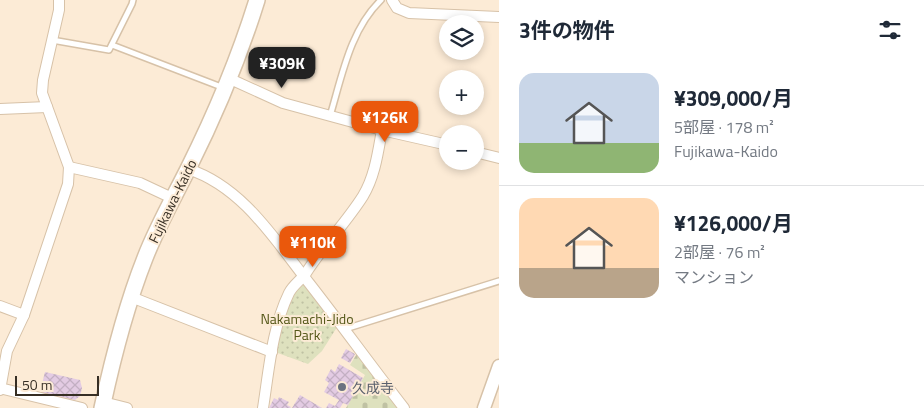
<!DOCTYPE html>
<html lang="ja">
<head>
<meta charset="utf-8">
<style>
	:root { --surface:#fff; --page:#f6f6f7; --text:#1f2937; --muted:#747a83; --line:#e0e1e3; --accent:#ea580c }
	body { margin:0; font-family:"Titillium Web","Noto Sans JP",sans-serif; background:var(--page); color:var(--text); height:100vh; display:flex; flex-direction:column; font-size:19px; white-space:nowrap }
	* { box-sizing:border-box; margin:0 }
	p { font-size:16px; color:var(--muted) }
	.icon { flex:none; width:28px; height:28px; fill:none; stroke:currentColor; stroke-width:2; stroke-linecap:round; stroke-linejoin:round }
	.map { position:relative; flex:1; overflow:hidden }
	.sheet { display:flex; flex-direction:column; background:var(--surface); width:425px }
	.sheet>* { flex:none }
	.buttons { position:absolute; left:439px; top:15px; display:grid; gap:10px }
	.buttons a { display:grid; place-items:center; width:45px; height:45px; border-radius:50%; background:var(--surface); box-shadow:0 2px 8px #0003; font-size:25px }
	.scale { position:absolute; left:15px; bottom:12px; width:84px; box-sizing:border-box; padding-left:5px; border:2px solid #362e24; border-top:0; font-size:14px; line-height:18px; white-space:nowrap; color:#362e24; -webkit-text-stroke:4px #fcebd6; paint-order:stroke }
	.price { position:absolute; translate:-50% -42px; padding:0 11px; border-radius:10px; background:var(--accent); color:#fff; font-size:16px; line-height:32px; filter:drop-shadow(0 1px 2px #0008) }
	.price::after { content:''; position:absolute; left:50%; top:30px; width:15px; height:11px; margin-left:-8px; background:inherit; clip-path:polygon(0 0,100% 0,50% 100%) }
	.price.current { background:#222; color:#fff }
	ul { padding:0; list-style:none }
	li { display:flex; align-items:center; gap:15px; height:125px; padding:0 20px }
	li+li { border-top:1px solid var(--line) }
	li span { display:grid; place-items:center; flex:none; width:140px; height:100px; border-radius:15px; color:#555 }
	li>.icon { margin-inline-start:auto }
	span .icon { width:60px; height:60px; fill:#fffc; stroke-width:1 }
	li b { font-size:21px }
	h2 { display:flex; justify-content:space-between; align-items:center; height:60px; padding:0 20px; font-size:21px }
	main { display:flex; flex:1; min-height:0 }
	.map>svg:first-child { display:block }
	.cemetery { fill:url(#cemetery-stones) }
	.park { fill:url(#park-dots) }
	.building { fill:url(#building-cross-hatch) }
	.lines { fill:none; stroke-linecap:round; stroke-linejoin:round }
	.service-casing { stroke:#d7c2a8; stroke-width:8 }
	.minor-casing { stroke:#d7c2a8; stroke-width:12 }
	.tertiary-casing { stroke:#d7c2a8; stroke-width:15 }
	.primary-casing { stroke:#d7c2a8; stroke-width:18 }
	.service { stroke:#fff; stroke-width:5 }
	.minor { stroke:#fff; stroke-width:10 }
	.tertiary { stroke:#fff; stroke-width:12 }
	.primary { stroke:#fff; stroke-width:15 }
	.worship-dot { fill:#6b7280; stroke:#fcebd6; stroke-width:2 }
	.labels { text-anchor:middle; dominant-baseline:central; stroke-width:4; stroke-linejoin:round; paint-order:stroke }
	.street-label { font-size:14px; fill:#362e24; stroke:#fcebd6 }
	.park-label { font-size:14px; fill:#545718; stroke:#fcebd6 }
	.worship-label { font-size:14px; fill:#5b616d; stroke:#fcebd6; text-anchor:start }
</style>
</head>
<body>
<main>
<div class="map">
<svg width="499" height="408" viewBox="0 0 499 408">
	<defs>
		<pattern id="cemetery-stones" width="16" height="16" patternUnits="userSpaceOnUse" patternTransform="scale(1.25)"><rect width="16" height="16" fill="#dee1be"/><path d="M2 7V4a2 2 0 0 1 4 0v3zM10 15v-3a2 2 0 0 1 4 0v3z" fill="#bfc1a3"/></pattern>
		<pattern id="park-dots" width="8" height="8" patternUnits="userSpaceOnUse" patternTransform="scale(1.25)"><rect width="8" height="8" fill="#dee1be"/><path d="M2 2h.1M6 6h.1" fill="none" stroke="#bfc1a3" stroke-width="1.8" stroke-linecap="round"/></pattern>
		<pattern id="building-cross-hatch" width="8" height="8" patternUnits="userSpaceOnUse" patternTransform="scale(1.25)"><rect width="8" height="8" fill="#e3cbe3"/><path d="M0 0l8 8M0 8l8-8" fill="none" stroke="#c3afc3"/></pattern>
	</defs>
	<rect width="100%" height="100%" fill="#fcebd6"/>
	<polygon class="cemetery" points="358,352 402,408 346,408 365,375 350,365"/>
	<polygon class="park" points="304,282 339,324 322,351 308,364 275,352 279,333 294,293"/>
	<g class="building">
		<polygon points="346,349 355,354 350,363 341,358"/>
		<polygon points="339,364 363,378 348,405 343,403 340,408 326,408 329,403 335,406 339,400 324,392 329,383 325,380 331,369 335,372"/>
		<polygon points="45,372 80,380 82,388 80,396 75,400 40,392"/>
		<polygon points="300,395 322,408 292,408"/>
		<polygon points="279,397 289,402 287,405 291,407 290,408 269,408 274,398 278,400"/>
	</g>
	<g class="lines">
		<defs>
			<g id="service">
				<polyline points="52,40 109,50 132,4 133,0"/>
				<polyline points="112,45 224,88"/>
				<path d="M330,116C342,76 350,30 381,0"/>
				<polyline points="345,329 499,281"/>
			</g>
			<g id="minor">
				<polyline points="392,0 397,8 409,13 499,17"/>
				<polyline points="228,78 283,103 382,130 448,145"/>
				<polyline points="0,109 47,107"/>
				<polyline points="475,152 499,158"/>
				<polyline points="69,167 140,183 172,198"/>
				<path d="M188,169C243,187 275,240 309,283C341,324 372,367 404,408"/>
				<polyline points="131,297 272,352"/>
				<polyline points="0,306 24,315"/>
				<polyline points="0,388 82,408"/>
				<polyline points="0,390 7,351 24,315 68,184 69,167 42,93 43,80 59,10 59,0"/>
				<polyline points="103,402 127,408"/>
				<path d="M263,408C269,370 272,328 289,293C293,285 301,280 306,273C323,246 346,223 363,196C375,176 378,152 382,130"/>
			</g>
			<polyline id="tertiary" points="484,408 499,366"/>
			<path id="primary" d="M102,408C113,357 126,306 145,258C157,227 173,199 188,169C215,115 239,58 257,0"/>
		</defs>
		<use href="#service" class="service-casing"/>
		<use href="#minor" class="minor-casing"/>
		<use href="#tertiary" class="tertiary-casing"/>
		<use href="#primary" class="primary-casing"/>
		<use href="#service" class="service"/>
		<use href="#minor" class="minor"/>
		<use href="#tertiary" class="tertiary"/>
		<use href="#primary" class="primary"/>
	</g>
	<circle class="worship-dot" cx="342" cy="387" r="5"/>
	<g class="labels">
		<g class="street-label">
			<text transform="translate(172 201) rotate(-64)">Fujikawa-Kaido</text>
		</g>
		<g class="park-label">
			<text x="307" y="318">Nakamachi-Jido<tspan x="307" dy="16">Park</tspan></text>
		</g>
		<g class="worship-label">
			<text x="352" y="387">久成寺</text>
		</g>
	</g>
</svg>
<div class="buttons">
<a><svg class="icon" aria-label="layers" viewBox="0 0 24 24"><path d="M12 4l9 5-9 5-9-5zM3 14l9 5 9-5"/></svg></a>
<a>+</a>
<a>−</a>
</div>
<div class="scale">50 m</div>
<b class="price current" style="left:282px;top:89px">¥309K</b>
<b class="price" style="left:385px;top:143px">¥126K</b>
<b class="price" style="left:313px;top:268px">¥110K</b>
</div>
<section class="sheet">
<h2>3件の物件<svg class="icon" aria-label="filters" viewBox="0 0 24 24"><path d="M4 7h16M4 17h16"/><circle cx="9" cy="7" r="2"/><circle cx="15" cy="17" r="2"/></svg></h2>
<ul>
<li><span style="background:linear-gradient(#c9d6e8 70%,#8fb573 0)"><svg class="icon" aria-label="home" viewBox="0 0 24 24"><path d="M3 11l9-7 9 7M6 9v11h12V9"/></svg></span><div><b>¥309,000/月</b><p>5部屋 · 178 m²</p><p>Fujikawa-Kaido</p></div></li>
<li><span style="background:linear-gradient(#ffd9b3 70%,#b9a48a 0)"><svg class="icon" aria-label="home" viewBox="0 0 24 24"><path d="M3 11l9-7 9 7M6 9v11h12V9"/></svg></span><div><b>¥126,000/月</b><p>2部屋 · 76 m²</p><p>マンション</p></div></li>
</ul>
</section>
</main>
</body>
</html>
